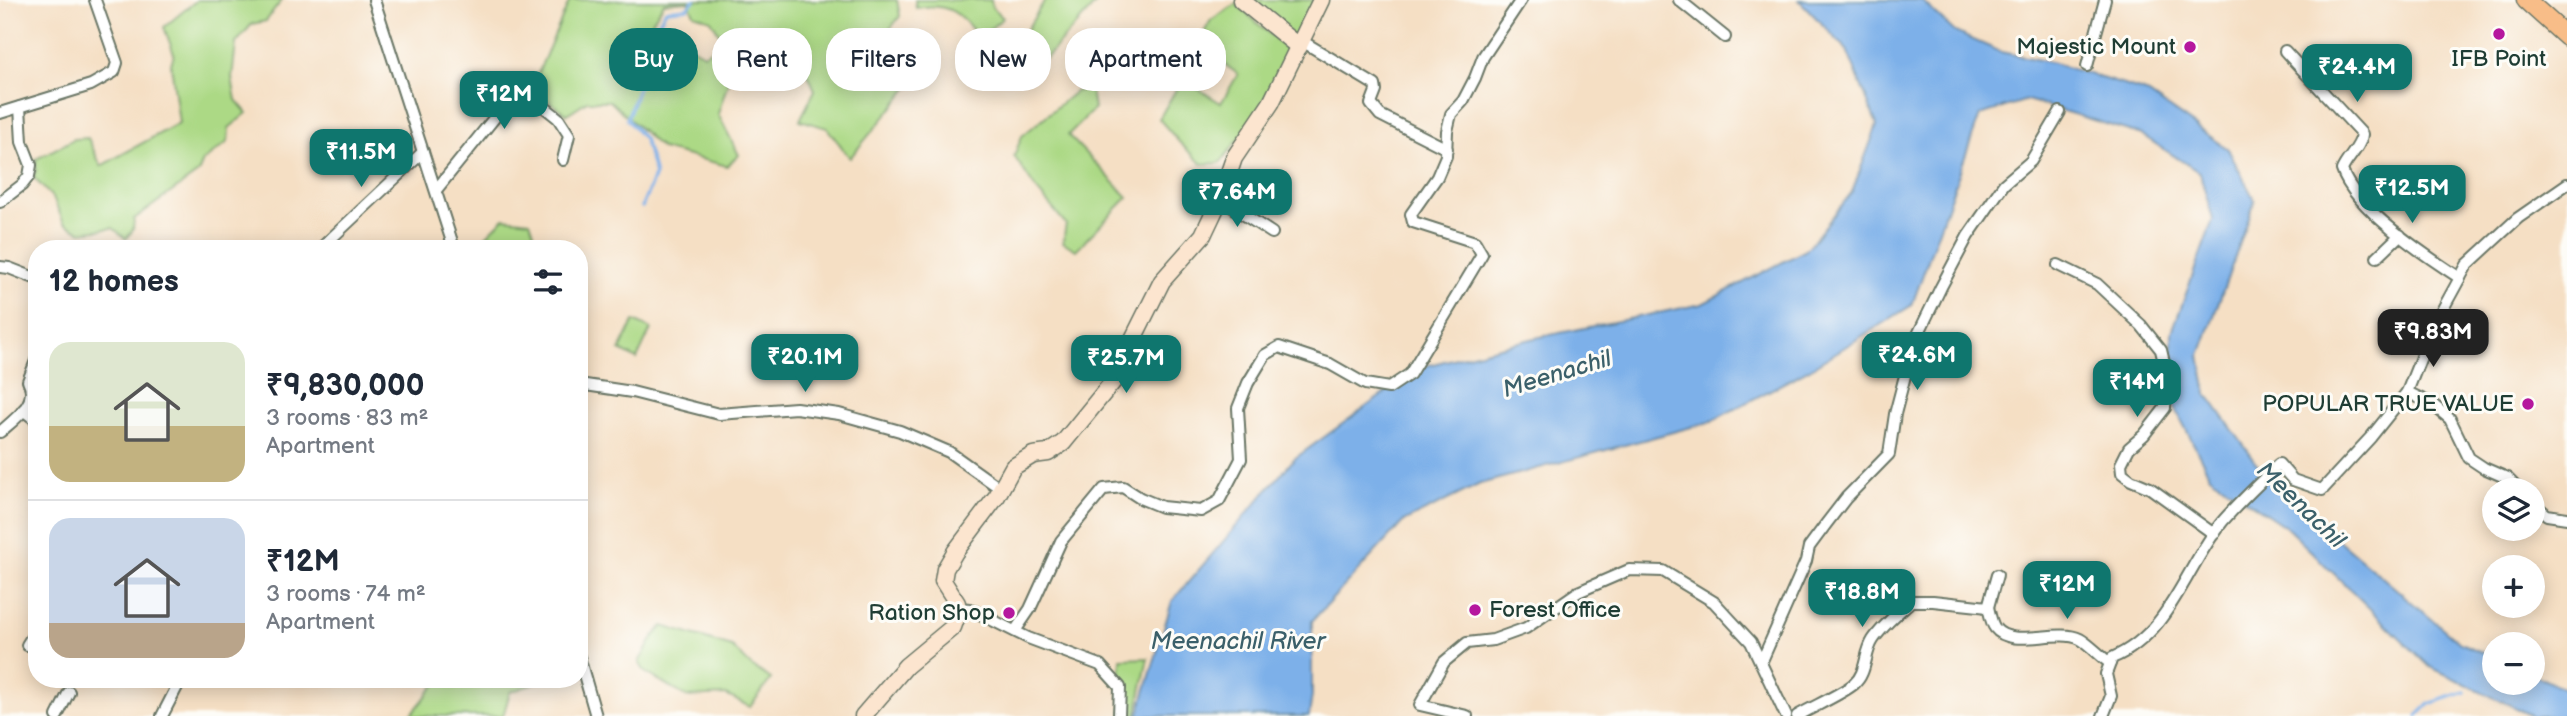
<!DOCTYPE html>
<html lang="en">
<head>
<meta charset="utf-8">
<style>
	:root { --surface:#fff; --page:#f2f2f3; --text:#1f2937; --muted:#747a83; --line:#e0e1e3; --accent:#0f766e }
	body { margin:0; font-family:"Balsamiq Sans",sans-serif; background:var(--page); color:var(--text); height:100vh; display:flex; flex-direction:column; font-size:26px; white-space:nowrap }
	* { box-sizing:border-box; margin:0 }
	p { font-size:23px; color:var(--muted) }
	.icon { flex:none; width:38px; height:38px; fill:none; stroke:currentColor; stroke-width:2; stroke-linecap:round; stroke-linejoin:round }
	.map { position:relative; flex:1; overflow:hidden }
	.details { position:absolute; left:28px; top:240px; width:560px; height:448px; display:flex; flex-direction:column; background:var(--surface); border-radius:28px; box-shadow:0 4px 18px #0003 }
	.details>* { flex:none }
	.banner { position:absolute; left:609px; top:28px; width:665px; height:63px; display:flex; gap:14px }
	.controls { position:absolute; left:2482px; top:478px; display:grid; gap:14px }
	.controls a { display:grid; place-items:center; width:63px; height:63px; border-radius:50%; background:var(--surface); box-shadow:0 4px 18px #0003; font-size:35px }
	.price { position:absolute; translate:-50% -60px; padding:0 16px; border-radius:14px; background:var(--accent); color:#fff; font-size:23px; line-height:46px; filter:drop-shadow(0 2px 4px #0008) }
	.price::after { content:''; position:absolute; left:50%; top:42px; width:21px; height:16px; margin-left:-10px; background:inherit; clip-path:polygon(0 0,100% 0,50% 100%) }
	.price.on { background:#222; color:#fff }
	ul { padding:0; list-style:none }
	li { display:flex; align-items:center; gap:21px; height:175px; padding:0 21px }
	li+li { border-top:2px solid var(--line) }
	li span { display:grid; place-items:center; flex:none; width:196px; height:140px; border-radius:21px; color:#555 }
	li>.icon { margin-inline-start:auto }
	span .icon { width:84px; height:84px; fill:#fffc; stroke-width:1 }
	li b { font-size:30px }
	h2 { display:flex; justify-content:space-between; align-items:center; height:84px; padding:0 21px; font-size:30px }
	.tag { padding:0 24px; border-radius:28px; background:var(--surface); box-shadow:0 4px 18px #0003; font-size:24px; line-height:63px }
	.tag.on { background:var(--accent); color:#fff }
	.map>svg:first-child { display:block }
	.green { fill:#acd985; stroke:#668b5c; stroke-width:2; fill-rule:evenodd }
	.water { fill:#7db0e9; stroke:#4e768e; stroke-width:2 }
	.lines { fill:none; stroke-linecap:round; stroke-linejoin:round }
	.stream { stroke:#7db0e9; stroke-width:3.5 }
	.street-casing { stroke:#6a7666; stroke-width:14 }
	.secondary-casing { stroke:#6a7666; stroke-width:19 }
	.primary-casing { stroke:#6a7666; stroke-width:21 }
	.street { stroke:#fff; stroke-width:10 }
	.secondary { stroke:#fce5cf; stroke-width:16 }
	.primary { stroke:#f8bd88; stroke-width:18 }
	.poi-dot { fill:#b5179e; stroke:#fdfcf7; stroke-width:2.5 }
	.labels { text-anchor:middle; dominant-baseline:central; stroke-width:6; stroke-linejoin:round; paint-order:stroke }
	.poi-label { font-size:23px; fill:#1f3d34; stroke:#fdfcf7; text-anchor:end }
	.water-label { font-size:24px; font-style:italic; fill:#3b606a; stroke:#fdfcf7 }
</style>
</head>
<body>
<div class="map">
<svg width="2567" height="716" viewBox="0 0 2567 716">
	<rect width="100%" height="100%" fill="#fdfcf7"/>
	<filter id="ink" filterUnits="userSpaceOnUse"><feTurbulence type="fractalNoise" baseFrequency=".0143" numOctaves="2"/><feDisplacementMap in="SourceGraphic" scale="14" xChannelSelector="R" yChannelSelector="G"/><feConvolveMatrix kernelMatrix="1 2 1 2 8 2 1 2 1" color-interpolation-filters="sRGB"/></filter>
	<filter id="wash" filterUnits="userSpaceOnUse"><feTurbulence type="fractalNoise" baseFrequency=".00686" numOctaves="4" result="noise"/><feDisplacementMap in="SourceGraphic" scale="28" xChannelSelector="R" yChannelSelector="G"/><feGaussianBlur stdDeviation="1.57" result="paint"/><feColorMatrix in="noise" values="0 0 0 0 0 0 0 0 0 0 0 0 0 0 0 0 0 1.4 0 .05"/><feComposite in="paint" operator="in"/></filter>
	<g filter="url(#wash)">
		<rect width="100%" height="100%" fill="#f5dfc4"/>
		<g class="green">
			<polygon points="197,0 282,0 266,21 252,24 236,43 232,78 236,100 247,113 229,128 228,142 203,161 198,173 134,219 133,230 126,239 113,228 81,232 64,223 53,198 33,177 36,170 36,159 74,139 88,138 101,166 179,123 171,64 174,54 164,27"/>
			<path d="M570,0H897L900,16L884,37L888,57L911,85L850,158L827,128L800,120L815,90L803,63L729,79L718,114L739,155L727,166L662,149L610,101H587L567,114L531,89ZM688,1L694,14L711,20L724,42L704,54L687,45L675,59L659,45L652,22L664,3Z"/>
			<path d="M915,0H991L992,7L1003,18L979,38C961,13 948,2 916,8Z"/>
			<polygon points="1045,0 1099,0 1045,59 1030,54 1020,41"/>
			<polygon points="1249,0 1317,0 1294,38"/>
			<polygon points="1236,4 1290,52 1253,121 1220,163 1202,164 1180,143 1159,119 1182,79 1221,103 1238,74 1197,45 1211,20"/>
			<polygon points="1091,90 1094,109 1068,135 1128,197 1076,250 1063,242 1066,224 1036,189 1014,156 1022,136 1076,91"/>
			<polygon points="504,218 530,221 534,233 530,248 474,248"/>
			<polygon points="634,321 651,329 637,359 620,350"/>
			<polygon points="663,626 732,647 750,665 771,679 750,707 726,695 687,697 645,672 639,662 654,636"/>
			<polygon points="1148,658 1136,716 1122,714 1124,689 1120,677 1121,659"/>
			<polygon points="440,679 548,679 510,692 503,716 410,716"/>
		</g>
		<polygon class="water" points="1799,0 1921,0 1955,32 2001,52 2050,62 2146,92 2228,149 2255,201 2200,355 2207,394 2271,483 2460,643 2494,657 2494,682 2532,682 2532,674 2567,690 2567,716 2533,716 2430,667 2286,527 2210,476 2171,400 2172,332 2213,220 2200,173 2142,135 2027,100 1980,115 1912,305 1808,370 1710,422 1480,484 1403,522 1312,621 1312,695 1309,716 1138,716 1172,601 1294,459 1421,367 1535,338 1702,304 1806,250 1852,192 1877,125 1847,50"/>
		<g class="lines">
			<g class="stream">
				<polyline points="642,207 655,174 644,139 627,119 653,46 653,32 666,10 687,8 694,0"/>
				<polyline points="2417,716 2429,704 2465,692"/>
			</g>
		</g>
	</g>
	<g filter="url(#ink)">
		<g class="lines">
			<defs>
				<g id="street">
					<polyline points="374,0 454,248"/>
					<polyline points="1679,0 1725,37"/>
					<polyline points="1302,41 1375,85 1376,91 1371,104 1380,115 1447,149"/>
					<path d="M2285,51L2362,134C2361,147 2347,158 2342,170C2355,209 2426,256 2460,278"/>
					<polyline points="2087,66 2105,0"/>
					<polyline points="0,113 91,85 114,72 117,63 95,0"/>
					<polyline points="436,190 508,101 522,89 558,118 569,135 563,160"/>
					<polyline points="1220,199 1272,233"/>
					<polyline points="0,202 22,185 29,176 31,165 22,142 20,107"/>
					<polyline points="321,248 423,152"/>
					<polyline points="2377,257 2400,235"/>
					<polyline points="2058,265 2097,284 2141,325 2161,350 2167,375 2165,408 2144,435 2129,448 2121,464 2122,473 2131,480 2150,488 2214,534"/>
					<polyline points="0,267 9,268 37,279"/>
					<polyline points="579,384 632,392 719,414 796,408 839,414 900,431 949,452 1001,489"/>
					<polyline points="2407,392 2432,404 2450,419 2469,458 2484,468 2507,478 2519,490"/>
					<polyline points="23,410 37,421"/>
					<path d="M0,432C15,419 40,402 28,381L37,358"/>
					<polyline points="2532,502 2547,515 2567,518"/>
					<polyline points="1988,607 1997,575"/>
					<polyline points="958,608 970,609 1028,638 1100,665 1120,687 1119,716"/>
					<polyline points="1015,631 1030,609 1061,541 1104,489 1123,487 1140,498 1162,507 1201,511 1219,501 1241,459 1238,408 1248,383 1265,355 1279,347 1330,364 1365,384 1389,388 1410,374 1482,254 1475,242 1413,222 1411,214 1437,177 1446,156 1447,131 1451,114 1463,101 1475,78 1483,57 1521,0"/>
					<polyline points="27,645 37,629"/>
					<polyline points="579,657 596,716"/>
					<polyline points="1761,663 1806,561 1809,547 1826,524 1846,498 1889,454 1895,414 1913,345 1941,287 1968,236 2004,184 2031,161 2060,112"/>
					<polyline points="57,716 69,692"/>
					<polyline points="162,716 181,679"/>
					<polyline points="1467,716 1420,705 1444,662 1467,643 1493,640 1526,628 1578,592 1629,570 1663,571 1714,602 1751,642 1786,716"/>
					<path d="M1797,716C1812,707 1842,694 1854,684C1867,673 1864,654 1873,640C1883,625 1898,613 1911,601H1933L1988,607C1990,614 1991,623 1995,628C2011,649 2057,628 2080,639C2088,643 2102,658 2110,663"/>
					<path d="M2103,716L2111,696L2106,674L2112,658C2170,634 2185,568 2222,522C2239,502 2260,483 2279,464L2293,480L2322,490L2371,437L2407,392L2433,327L2467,265L2518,218L2567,184"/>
				</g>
				<g id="secondary">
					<polyline points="1241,0 1299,47"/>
					<polyline points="863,716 906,666 953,627 958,613 957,603 943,581 945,569 955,552 997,496 1013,467 1033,455 1048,453 1063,443 1124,368 1132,341 1162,281 1203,235 1220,199 1234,158 1271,103 1321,0"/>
				</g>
				<polyline id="primary" points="2526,0 2567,37"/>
			</defs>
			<use href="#street" class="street-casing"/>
			<use href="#secondary" class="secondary-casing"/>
			<use href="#primary" class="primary-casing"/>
			<use href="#street" class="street"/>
			<use href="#secondary" class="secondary"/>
			<use href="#primary" class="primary"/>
		</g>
	</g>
	<g class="poi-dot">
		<circle cx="2499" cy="34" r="7"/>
		<circle cx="2190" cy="47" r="7"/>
		<circle cx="2528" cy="404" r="7"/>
		<circle cx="1475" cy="610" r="7"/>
		<circle cx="1009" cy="613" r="7"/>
	</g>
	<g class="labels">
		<g class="poi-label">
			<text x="2176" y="47">Majestic Mount</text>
			<text x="2499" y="59" text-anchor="middle">IFB Point</text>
			<text x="2514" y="404">POPULAR TRUE VALUE</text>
			<text x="1489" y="610" text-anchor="start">Forest Office</text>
			<text x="995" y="613">Ration Shop</text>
		</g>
		<g class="water-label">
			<text transform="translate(1557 374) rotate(-17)">Meenachil</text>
			<text transform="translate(2301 505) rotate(44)">Meenachil</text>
			<text x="1238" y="641">Meenachil River</text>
		</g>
	</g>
</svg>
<div class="controls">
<a><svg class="icon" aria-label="layers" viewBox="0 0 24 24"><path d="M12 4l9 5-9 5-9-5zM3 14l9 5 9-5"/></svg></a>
<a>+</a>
<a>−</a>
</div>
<b class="price" style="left:2357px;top:104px">₹24.4M</b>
<b class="price" style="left:504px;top:131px">₹12M</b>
<b class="price" style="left:361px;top:189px">₹11.5M</b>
<b class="price" style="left:2412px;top:225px">₹12.5M</b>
<b class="price" style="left:1237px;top:229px">₹7.64M</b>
<b class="price on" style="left:2433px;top:369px">₹9.83M</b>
<b class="price" style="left:1917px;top:392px">₹24.6M</b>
<b class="price" style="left:805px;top:394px">₹20.1M</b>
<b class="price" style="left:1126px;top:395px">₹25.7M</b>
<b class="price" style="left:2137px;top:419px">₹14M</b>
<b class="price" style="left:2067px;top:621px">₹12M</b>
<b class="price" style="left:1862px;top:629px">₹18.8M</b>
<div class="banner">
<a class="tag on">Buy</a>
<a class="tag">Rent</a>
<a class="tag">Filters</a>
<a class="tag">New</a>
<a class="tag">Apartment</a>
</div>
<section class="details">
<h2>12 homes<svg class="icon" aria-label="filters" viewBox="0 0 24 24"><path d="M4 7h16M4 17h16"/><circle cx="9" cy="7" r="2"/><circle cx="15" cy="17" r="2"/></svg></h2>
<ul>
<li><span style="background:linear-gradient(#dfe7d0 60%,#c2b280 0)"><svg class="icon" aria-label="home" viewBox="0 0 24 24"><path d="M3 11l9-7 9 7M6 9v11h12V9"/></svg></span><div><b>₹9,830,000</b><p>3 rooms · 83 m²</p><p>Apartment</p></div></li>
<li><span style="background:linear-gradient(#c9d6e8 75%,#b9a48a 0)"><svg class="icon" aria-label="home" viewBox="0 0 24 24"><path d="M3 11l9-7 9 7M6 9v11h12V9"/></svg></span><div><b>₹12M</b><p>3 rooms · 74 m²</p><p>Apartment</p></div></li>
</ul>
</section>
</div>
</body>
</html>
